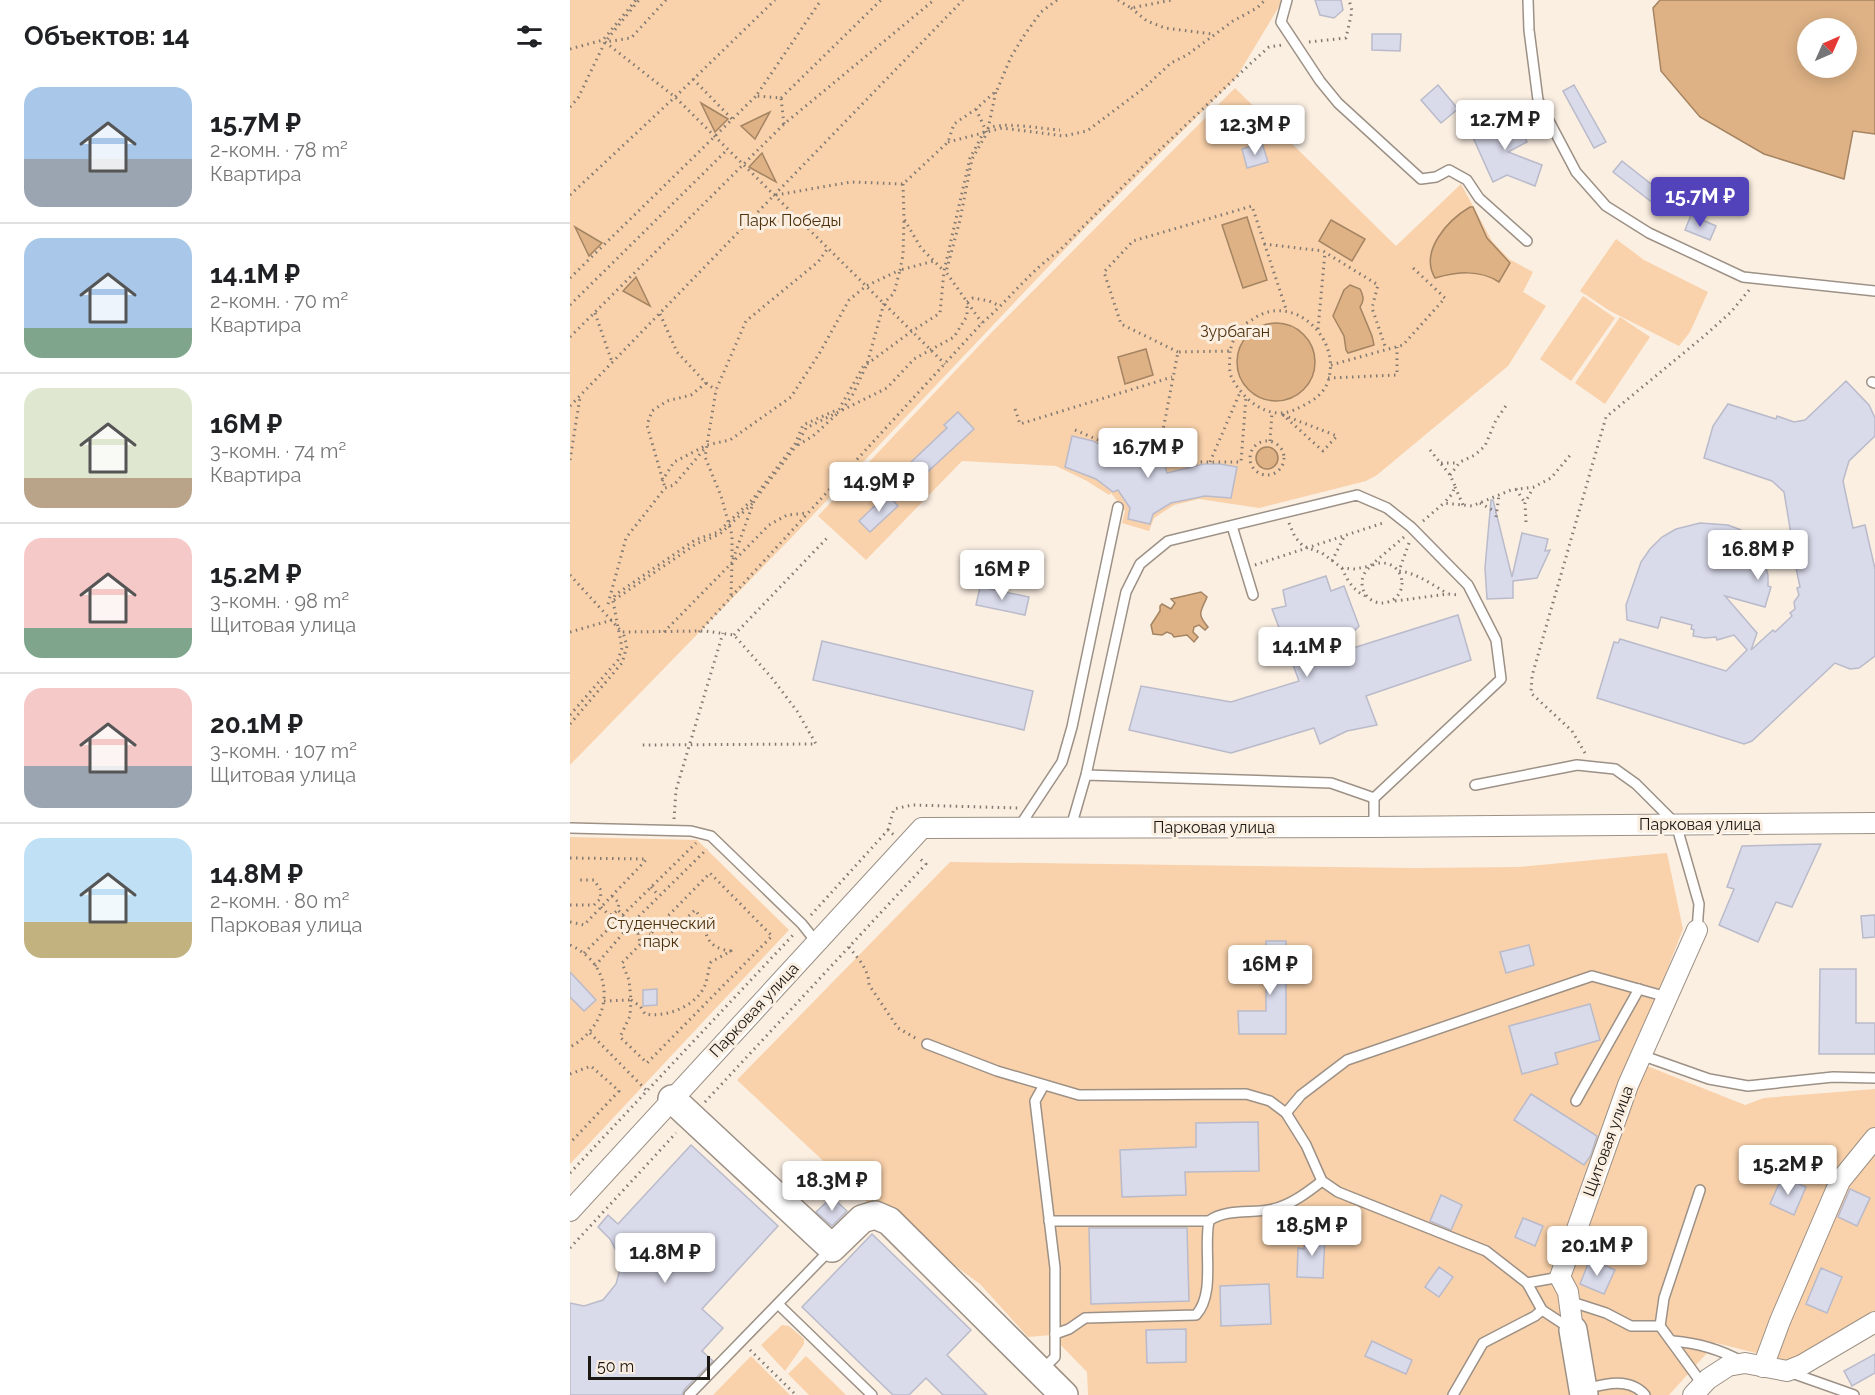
<!DOCTYPE html>
<html lang="ru">
<head>
<meta charset="utf-8">
<style>
	:root { --surface:#fff; --page:#f6f6f6; --text:#202124; --muted:#757577; --line:#e0e0e0; --accent:#5243bb }
	body { margin:0; font-family:Raleway,sans-serif; background:var(--page); color:var(--text); height:100vh; display:flex; flex-direction:column; font-size:22px; white-space:nowrap }
	* { box-sizing:border-box; margin:0 }
	p { font-size:20px; color:var(--muted) }
	.icon { flex:none; width:33px; height:33px; fill:none; stroke:currentColor; stroke-width:2; stroke-linecap:round; stroke-linejoin:round }
	.map { position:relative; flex:1; overflow:hidden }
	.drawer { display:flex; flex-direction:column; background:var(--surface); width:570px }
	.drawer>* { flex:none }
	.needle { width:39px; rotate:45deg }
	.fabs { position:absolute; left:1227px; top:18px; display:grid; gap:12px }
	.fabs a { display:grid; place-items:center; width:60px; height:60px; border-radius:50%; background:var(--surface); box-shadow:0 3px 15px #0003; font-size:30px }
	.scale { position:absolute; left:18px; bottom:15px; width:122px; box-sizing:border-box; padding-left:6px; border:3px solid #1b1712; border-top:0; font-size:16px; line-height:21px; white-space:nowrap; color:#1b1712; -webkit-text-stroke:4px #fbefe2; paint-order:stroke }
	.price { position:absolute; translate:-50% -51px; padding:0 14px; border-radius:6px; background:#fff; color:#222; font-size:20px; line-height:39px; filter:drop-shadow(0 2px 3px #0008) }
	.price::after { content:''; position:absolute; left:50%; top:36px; width:18px; height:14px; margin-left:-9px; background:inherit; clip-path:polygon(0 0,100% 0,50% 100%) }
	.price.active { background:var(--accent); color:#fff }
	ul { padding:0; list-style:none }
	li { display:flex; align-items:center; gap:18px; height:150px; padding:0 24px }
	li+li { border-top:2px solid var(--line) }
	li span { display:grid; place-items:center; flex:none; width:168px; height:120px; border-radius:18px; color:#555 }
	li>.icon { margin-inline-start:auto }
	span .icon { width:72px; height:72px; fill:#fffc; stroke-width:1 }
	li b { font-size:26px }
	h2 { display:flex; justify-content:space-between; align-items:center; height:72px; padding:0 24px; font-size:26px }
	main { display:flex; flex:1; min-height:0 }
	.map>svg:first-child { display:block }
	.green { fill:#f9d1aa }
	.water { fill:#deb285; stroke:#a48462; stroke-width:1.5; fill-rule:evenodd }
	.building { fill:#d9daea; stroke:#b9baca; stroke-width:1.5 }
	.lines { fill:none; stroke-linecap:round; stroke-linejoin:round }
	.lane-casing { stroke:#9d9186; stroke-width:12 }
	.street-casing { stroke:#9d9186; stroke-width:22 }
	.secondary-casing { stroke:#9d9186; stroke-width:30 }
	.path { stroke:#827a72; stroke-width:3; stroke-dasharray:1.5 4.5; stroke-linecap:butt }
	.lane { stroke:#fff; stroke-width:9 }
	.street { stroke:#fff; stroke-width:20 }
	.secondary { stroke:#fff; stroke-width:27 }
	.labels { text-anchor:middle; dominant-baseline:central; stroke-width:6; stroke-linejoin:round; paint-order:stroke }
	.park-label { font-size:16px; fill:#4d300c; stroke:#fbefe2 }
	.street-label { font-size:16px; fill:#1b1712; stroke:#fbefe2 }
</style>
</head>
<body>
<main>
<section class="drawer">
<h2>Объектов: 14<svg class="icon" aria-label="filters" viewBox="0 0 24 24"><path d="M4 7h16M4 17h16"/><circle cx="9" cy="7" r="2"/><circle cx="15" cy="17" r="2"/></svg></h2>
<ul>
<li><span style="background:linear-gradient(#a9c7e8 60%,#9aa5b1 0)"><svg class="icon" aria-label="home" viewBox="0 0 24 24"><path d="M3 11l9-7 9 7M6 9v11h12V9"/></svg></span><div><b>15.7M ₽</b><p>2-комн. · 78 m²</p><p>Квартира</p></div></li>
<li><span style="background:linear-gradient(#a9c7e8 75%,#7fa58c 0)"><svg class="icon" aria-label="home" viewBox="0 0 24 24"><path d="M3 11l9-7 9 7M6 9v11h12V9"/></svg></span><div><b>14.1M ₽</b><p>2-комн. · 70 m²</p><p>Квартира</p></div></li>
<li><span style="background:linear-gradient(#dfe7d0 75%,#b9a48a 0)"><svg class="icon" aria-label="home" viewBox="0 0 24 24"><path d="M3 11l9-7 9 7M6 9v11h12V9"/></svg></span><div><b>16M ₽</b><p>3-комн. · 74 m²</p><p>Квартира</p></div></li>
<li><span style="background:linear-gradient(#f6c9c9 75%,#7fa58c 0)"><svg class="icon" aria-label="home" viewBox="0 0 24 24"><path d="M3 11l9-7 9 7M6 9v11h12V9"/></svg></span><div><b>15.2M ₽</b><p>3-комн. · 98 m²</p><p>Щитовая улица</p></div></li>
<li><span style="background:linear-gradient(#f6c9c9 65%,#9aa5b1 0)"><svg class="icon" aria-label="home" viewBox="0 0 24 24"><path d="M3 11l9-7 9 7M6 9v11h12V9"/></svg></span><div><b>20.1M ₽</b><p>3-комн. · 107 m²</p><p>Щитовая улица</p></div></li>
<li><span style="background:linear-gradient(#bfe0f5 70%,#c2b280 0)"><svg class="icon" aria-label="home" viewBox="0 0 24 24"><path d="M3 11l9-7 9 7M6 9v11h12V9"/></svg></span><div><b>14.8M ₽</b><p>2-комн. · 80 m²</p><p>Парковая улица</p></div></li>
</ul>
</section>
<div class="map">
<svg width="1305" height="1395" viewBox="0 0 1305 1395">
	<rect width="100%" height="100%" fill="#fbefe2"/>
	<g class="green">
		<polygon points="0,0 713,0 666,78 517,226 222,537 0,765"/>
		<polygon points="665,88 826,246 891,184 922,241 939,259 963,272 953,292 976,306 938,366 807,475 796,481 689,508 629,499 604,505 584,518 579,531 552,523 555,511 541,493 539,495 517,481 486,466 392,461 296,560 248,516 422,332"/>
		<polygon points="1046,239 1074,260 1138,292 1120,332 1109,346 1040,311 1010,291"/>
		<polygon points="1013,296 1045,318 1001,381 970,359"/>
		<polygon points="1050,317 1080,337 1035,404 1005,383"/>
		<polygon points="0,837 127,840 219,930 0,1164"/>
		<polygon points="1097,853 1113,929 1062,1060 1175,1105 1194,1098 1305,1089 1305,1311 1218,1361 1146,1343 1099,1395 518,1395 517,1372 481,1335 458,1337 410,1284 296,1201 167,1080 380,862 845,868 948,867"/>
		<polygon points="212,1325 219,1326 234,1339 234,1344 215,1371 191,1345"/>
		<polygon points="181,1356 220,1395 143,1395"/>
		<polygon points="236,1356 276,1395 239,1395 218,1374"/>
	</g>
	<g class="water">
		<path d="M1090,0H1305V134L1283,131L1274,179L1194,154L1130,117L1091,71L1083,8ZM1238,28H1276V68H1238Z"/>
		<polygon points="131,103 158,119 145,132"/>
		<polygon points="200,112 185,139 171,126"/>
		<polygon points="192,153 206,182 179,167"/>
		<path d="M900,207H903L917,238L940,263L929,282C909,269 887,272 865,278C849,251 878,220 900,207Z"/>
		<polygon points="677,217 697,280 673,288 652,225"/>
		<polygon points="761,220 795,239 782,261 749,241"/>
		<polygon points="5,227 32,243 19,256"/>
		<polygon points="66,277 80,306 53,291"/>
		<path d="M780,285L790,289C794,297 794,300 790,307L802,336L804,345L778,353L776,350L774,336L763,316L774,290Z"/>
		<circle cx="706" cy="362" r="39"/>
		<polygon points="576,349 583,375 555,384 548,357"/>
		<circle cx="697" cy="458" r="11"/>
		<path d="M631,592L637,597C631,612 626,613 638,627L635,630L629,625L624,627L623,632L628,637L624,642L617,635L604,637L602,634L597,632L592,635L583,634L581,625L590,611V606L592,604L601,609L605,603L601,599Z"/>
	</g>
	<g class="building">
		<polygon points="745,0 771,0 773,10 764,18 750,15"/>
		<polygon points="802,34 831,34 830,51 802,50"/>
		<polygon points="868,85 888,109 871,123 851,100"/>
		<polygon points="1004,85 1036,142 1024,148 993,91"/>
		<polygon points="944,113 957,142 938,152 972,165 965,186 937,175 923,182 901,133"/>
		<polygon points="692,143 698,162 677,168 672,149"/>
		<polygon points="1052,161 1105,203 1097,214 1043,172"/>
		<polygon points="1121,215 1146,226 1140,240 1115,230"/>
		<polygon points="1276,381 1299,405 1305,418 1305,436 1279,461 1273,481 1283,528 1295,525 1305,569 1305,656 1289,668 1280,669 1265,663 1182,741 1174,744 1027,698 1044,642 1048,643 1050,639 1156,671 1177,650 1164,635 1147,640 1146,637 1135,638 1123,636 1124,630 1121,629 1122,625 1091,617 1088,628 1057,620 1056,605 1071,562 1080,549 1092,537 1106,529 1130,523 1158,525 1171,530 1182,538 1191,549 1198,575 1198,586 1201,587 1195,607 1155,596 1187,633 1181,650 1203,630 1205,632 1222,616 1220,613 1225,609 1224,602 1229,595 1227,588 1230,587 1224,558 1220,559 1216,541 1222,540 1214,492 1202,481 1134,458 1143,426 1158,404 1206,419 1207,416 1224,422 1235,420"/>
		<polygon points="388,412 404,429 352,477 339,464 377,428 374,425"/>
		<polygon points="502,436 523,441 540,449 565,466 571,461 595,466 597,473 634,464 650,464 667,467 661,498 635,496 601,503 583,514 580,524 558,519 560,508 548,490 543,492 526,479 495,467"/>
		<polygon points="317,494 328,506 300,532 289,521"/>
		<polygon points="921,500 923,500 942,577 952,533 978,539 975,551 980,550 967,578 943,581 943,598 917,599 915,568"/>
		<polygon points="756,576 761,591 774,586 789,626 761,655 888,615 901,660 796,696 807,725 777,731 750,744 744,728 661,753 559,730 571,686 661,702 729,681 702,609 716,606 713,590"/>
		<polygon points="410,587 459,597 455,615 406,605"/>
		<polygon points="252,641 463,691 454,730 243,680"/>
		<polygon points="1251,844 1222,907 1206,902 1188,942 1149,925 1164,889 1157,887 1172,846"/>
		<polygon points="1305,915 1305,937 1293,938 1291,916"/>
		<polygon points="696,941 716,941 716,1034 669,1034 668,1011 696,1011"/>
		<polygon points="959,945 964,965 936,973 930,952"/>
		<polygon points="1250,969 1286,969 1286,1023 1305,1023 1305,1054 1249,1054"/>
		<polygon points="0,972 26,1000 14,1011 0,997"/>
		<polygon points="87,989 87,1005 73,1006 73,990"/>
		<polygon points="1020,1004 1030,1040 985,1053 988,1064 952,1074 939,1026"/>
		<polygon points="961,1094 1027,1136 1021,1155 1014,1165 944,1120"/>
		<polygon points="688,1122 689,1171 615,1172 616,1195 552,1197 550,1150 626,1147 626,1123"/>
		<polygon points="121,1145 208,1226 132,1309 153,1328 132,1351 143,1361 114,1390 112,1395 0,1395 0,1303 14,1306 33,1300 46,1284 52,1262 40,1239 28,1227 38,1215 48,1224"/>
		<polygon points="1212,1177 1236,1187 1224,1215 1200,1204"/>
		<polygon points="1280,1189 1300,1198 1287,1226 1268,1217"/>
		<polygon points="871,1195 892,1205 881,1230 860,1221"/>
		<polygon points="262,1197 277,1211 262,1226 246,1212"/>
		<polygon points="953,1218 973,1226 965,1246 945,1237"/>
		<polygon points="519,1228 617,1228 619,1301 521,1304"/>
		<polygon points="302,1234 401,1330 377,1355 417,1395 373,1395 356,1378 339,1395 323,1395 232,1307"/>
		<polygon points="735,1234 755,1235 753,1278 727,1277 728,1248 734,1249"/>
		<polygon points="1020,1259 1045,1270 1034,1294 1010,1284"/>
		<polygon points="869,1267 883,1277 869,1297 855,1287"/>
		<polygon points="1251,1268 1272,1277 1257,1313 1236,1304"/>
		<polygon points="699,1284 701,1324 651,1326 650,1286"/>
		<polygon points="616,1329 616,1362 577,1363 576,1330"/>
		<polygon points="802,1341 842,1360 836,1374 795,1356"/>
		<polygon points="1305,1354 1305,1373 1282,1386 1274,1371"/>
	</g>
	<g class="lines">
		<defs>
			<g id="lane">
				<polyline points="717,0 711,22 750,81 768,103 851,179 866,177 879,170 897,180 909,198 957,241"/>
				<polyline points="958,0 959,30 968,100 1006,172 1036,206 1079,233 1173,277 1305,291"/>
				<polyline points="1302,382 1305,383"/>
				<polyline points="662,526 683,595"/>
				<polyline points="905,785 1007,765 1045,769 1066,784 1106,824 1129,904 1127,930"/>
				<polyline points="449,827 492,762 502,727 548,507"/>
				<polyline points="501,827 516,775 556,592 570,564 598,541 787,495 817,508 841,527 898,585 926,640 931,679 804,798 761,783 516,775"/>
				<polyline points="804,827 804,798"/>
				<polyline points="0,828 121,831 141,836 232,924 247,943"/>
				<polyline points="357,1044 427,1071 509,1095 676,1094 700,1101 716,1113 736,1145 752,1181 768,1192 916,1251 957,1283 972,1310 1001,1329"/>
				<polyline points="1071,1055 1139,1079 1178,1086 1263,1077 1305,1078"/>
				<polyline points="1006,1101 1069,989"/>
				<polyline points="716,1113 731,1095 777,1060 1022,976 1097,997"/>
				<polyline points="479,1221 639,1221"/>
				<polyline points="957,1283 990,1277"/>
				<polyline points="999,1301 1036,1313 1061,1326 1090,1326 1133,1385"/>
				<polyline points="208,1304 302,1395"/>
				<polyline points="1090,1326 1094,1298 1130,1190"/>
				<path d="M485,1334L499,1329L515,1318L626,1315C646,1293 633,1249 639,1221C656,1208 683,1214 703,1209C721,1205 738,1192 752,1181"/>
				<path d="M1103,1341C1128,1343 1149,1349 1171,1361"/>
				<polyline points="472,1370 485,1357 485,1268 465,1101 474,1085"/>
				<polyline points="1219,1372 1284,1395"/>
				<path d="M1015,1389C1035,1384 1059,1377 1075,1395"/>
				<polyline points="119,1395 260,1250"/>
				<polyline points="883,1395 913,1343 965,1316 972,1310"/>
			</g>
			<g id="street">
				<polyline points="0,1211 352,828 804,827 1305,823"/>
				<polyline points="1003,1330 998,1292 990,1277 1058,1085 1127,930"/>
				<polyline points="1193,1367 1210,1321 1270,1181 1305,1138"/>
				<polyline points="1123,1395 1138,1379 1158,1366 1175,1363 1217,1371 1232,1365 1305,1322"/>
			</g>
			<g id="secondary">
				<polyline points="102,1099 262,1248 292,1219 305,1215 319,1221 494,1395"/>
				<polyline points="1003,1330 1014,1395"/>
			</g>
		</defs>
		<use href="#lane" class="lane-casing"/>
		<use href="#street" class="street-casing"/>
		<use href="#secondary" class="secondary-casing"/>
		<g class="path">
			<polyline points="96,0 61,38 35,42 105,97 375,364"/>
			<polyline points="548,0 561,8 602,0"/>
			<polyline points="561,8 577,21 595,28 643,34"/>
			<polyline points="739,42 776,38 782,11 779,0"/>
			<polyline points="0,49 33,40 66,0"/>
			<polyline points="123,79 162,119"/>
			<polyline points="211,98 311,0"/>
			<polyline points="0,107 8,98 35,42 69,0"/>
			<polyline points="406,109 417,133 402,159 390,220 376,272 412,323"/>
			<polyline points="214,124 211,98 186,96 251,0"/>
			<polyline points="418,129 426,91"/>
			<polyline points="378,142 432,128 494,136 517,131 574,88 601,63 617,55 663,21 687,8 695,0"/>
			<polyline points="333,184 334,219 351,248 373,270"/>
			<polyline points="0,195 105,97 205,0"/>
			<polyline points="206,195 281,182 333,184 378,142 384,124 406,109 427,90 441,57 453,37 471,12 487,0"/>
			<polyline points="694,244 753,251 808,285 802,308 816,349"/>
			<polyline points="0,278 186,96"/>
			<polyline points="0,305 158,149"/>
			<polyline points="25,313 42,362"/>
			<polyline points="90,314 107,352 136,383 121,395 97,401 82,411 77,425 95,488"/>
			<polyline points="748,329 755,252"/>
			<polyline points="0,337 214,124 364,0"/>
			<polyline points="608,352 551,324 534,272 563,241 682,206 716,309"/>
			<polyline points="761,365 833,345 875,298 841,266"/>
			<polyline points="758,378 827,375 827,347"/>
			<polyline points="136,383 146,390"/>
			<polyline points="0,406 393,0"/>
			<polyline points="445,409 450,424 602,377"/>
			<polyline points="272,410 283,394 297,364 314,303 324,293 330,270 364,261"/>
			<polygon points="713,415 767,436 753,451"/>
			<polyline points="505,430 559,453 589,451 625,462 671,462 676,397"/>
			<circle cx="697" cy="458" r="17"/>
			<polyline points="700,441 702,413"/>
			<polyline points="228,445 243,436 267,414"/>
			<polyline points="860,450 880,475 885,486 882,494 874,503"/>
			<path d="M589,451L608,352L660,351C662,344 665,335 669,329C672,325 679,322 683,319C725,290 776,343 756,386C750,398 735,405 724,410C699,421 673,400 662,378C658,371 660,358 660,351"/>
			<polyline points="0,460 10,397"/>
			<polyline points="640,462 671,390"/>
			<polyline points="871,463 889,463"/>
			<polyline points="880,475 890,462 905,455 915,446 926,420 938,403"/>
			<polyline points="92,481 104,462 137,445 160,440 221,397 249,354 279,300 296,286 330,270 333,255 334,219"/>
			<polyline points="885,487 893,505"/>
			<polyline points="946,489 955,503"/>
			<polyline points="910,503 926,512"/>
			<polyline points="926,517 929,495"/>
			<polyline points="853,521 874,503 902,506 941,490 964,487 981,478 1002,453"/>
			<polyline points="956,522 955,503 963,488"/>
			<polyline points="719,523 725,537 733,546 752,553 772,568 785,569 800,566 834,537"/>
			<path d="M839,543L829,571C847,573 863,585 878,594"/>
			<polyline points="162,557 162,535 151,496 135,457 146,390 176,321 248,262 258,248"/>
			<polyline points="762,561 775,535"/>
			<circle cx="812" cy="583" r="20"/>
			<polyline points="685,565 816,522"/>
			<path d="M772,568C777,580 783,590 795,596"/>
			<polyline points="0,575 52,632 135,631 164,635 201,677 227,711 246,744 70,745"/>
			<polyline points="161,595 162,562 184,501 226,446 236,428 317,388 344,359 384,337 397,316 397,302 403,298 419,301 430,306"/>
			<polyline points="44,600 126,544 150,534 183,503"/>
			<polyline points="825,601 878,594 889,595"/>
			<polyline points="38,604 56,538 95,488 104,485 136,447"/>
			<polyline points="0,632 42,620"/>
			<polyline points="94,632 199,525 217,515 237,513"/>
			<path d="M129,632L412,323C439,300 460,271 489,251L581,158L679,65L699,47L712,45"/>
			<polyline points="164,635 259,536"/>
			<path d="M0,715L48,660L52,648L43,601L45,595L125,540L148,532L182,500L225,444L233,425L269,409L293,367L342,331L370,313L374,271L400,158L415,130C428,120 473,129 490,130"/>
			<polyline points="0,724 52,663 57,646 53,632"/>
			<polyline points="1015,753 1002,731 961,693 962,676 1036,417 1133,337 1161,312 1180,289"/>
			<polyline points="104,819 106,790 153,633"/>
			<polyline points="318,830 324,809 342,805 448,808"/>
			<polyline points="0,858 77,859"/>
			<polyline points="81,887 89,896"/>
			<polyline points="42,896 49,903 48,910 68,932 68,936 71,944"/>
			<polyline points="0,905 24,905 31,898 30,889 24,880 10,880"/>
			<polyline points="31,907 38,914 42,915 48,910"/>
			<polyline points="241,915 318,830 324,835"/>
			<polyline points="0,922 14,925 77,859"/>
			<polyline points="68,932 73,931 80,934"/>
			<path d="M0,945C48,967 43,1024 0,1047"/>
			<path d="M279,947C288,959 299,969 299,985L328,1028L347,1039"/>
			<polyline points="14,953 126,843"/>
			<polyline points="25,966 61,924 137,849"/>
			<path d="M61,1000L70,1006L75,1014C96,1018 127,1006 135,985C138,978 138,969 141,962L161,951C129,947 140,927 125,910L87,946L82,945L76,939"/>
			<polyline points="34,1001 61,1000 59,980 52,963 140,873 202,936 77,1063 50,1037 60,1016 61,1000"/>
			<polyline points="20,1033 76,1090"/>
			<polyline points="0,1074 21,1066 49,1091 0,1143"/>
			<polyline points="135,1102 356,864 348,857"/>
			<polyline points="0,1173 224,934"/>
			<polyline points="0,1248 106,1133"/>
			<polyline points="180,1350 226,1395"/>
		</g>
		<use href="#lane" class="lane"/>
		<use href="#street" class="street"/>
		<use href="#secondary" class="secondary"/>
	</g>
	<g class="labels">
		<g class="park-label">
			<text x="220" y="220">Парк Победы</text>
			<text x="665" y="331">Зурбаган</text>
			<text x="91" y="923">Студенческий<tspan x="91" dy="18">парк</tspan></text>
		</g>
		<g class="street-label">
			<text x="1130" y="824">Парковая улица</text>
			<text x="644" y="827">Парковая улица</text>
			<text transform="translate(184 1010) rotate(-47)">Парковая улица</text>
			<text transform="translate(1038 1141) rotate(-70)">Щитовая улица</text>
		</g>
	</g>
</svg>
<div class="fabs">
<a><svg class="needle" viewBox="-14 -14 28 28"><path d="M0-13l5 13h-10z" fill="#e53935"/><path d="M0 13l5-13h-10z" fill="#757577"/></svg></a>
</div>
<div class="scale">50 m</div>
<b class="price" style="left:935px;top:151px">12.7M ₽</b>
<b class="price" style="left:685px;top:156px">12.3M ₽</b>
<b class="price active" style="left:1130px;top:228px">15.7M ₽</b>
<b class="price" style="left:578px;top:479px">16.7M ₽</b>
<b class="price" style="left:309px;top:513px">14.9M ₽</b>
<b class="price" style="left:1188px;top:581px">16.8M ₽</b>
<b class="price" style="left:432px;top:601px">16M ₽</b>
<b class="price" style="left:737px;top:678px">14.1M ₽</b>
<b class="price" style="left:700px;top:996px">16M ₽</b>
<b class="price" style="left:1218px;top:1196px">15.2M ₽</b>
<b class="price" style="left:262px;top:1212px">18.3M ₽</b>
<b class="price" style="left:742px;top:1257px">18.5M ₽</b>
<b class="price" style="left:1027px;top:1277px">20.1M ₽</b>
<b class="price" style="left:95px;top:1284px">14.8M ₽</b>
</div>
</main>
</body>
</html>
